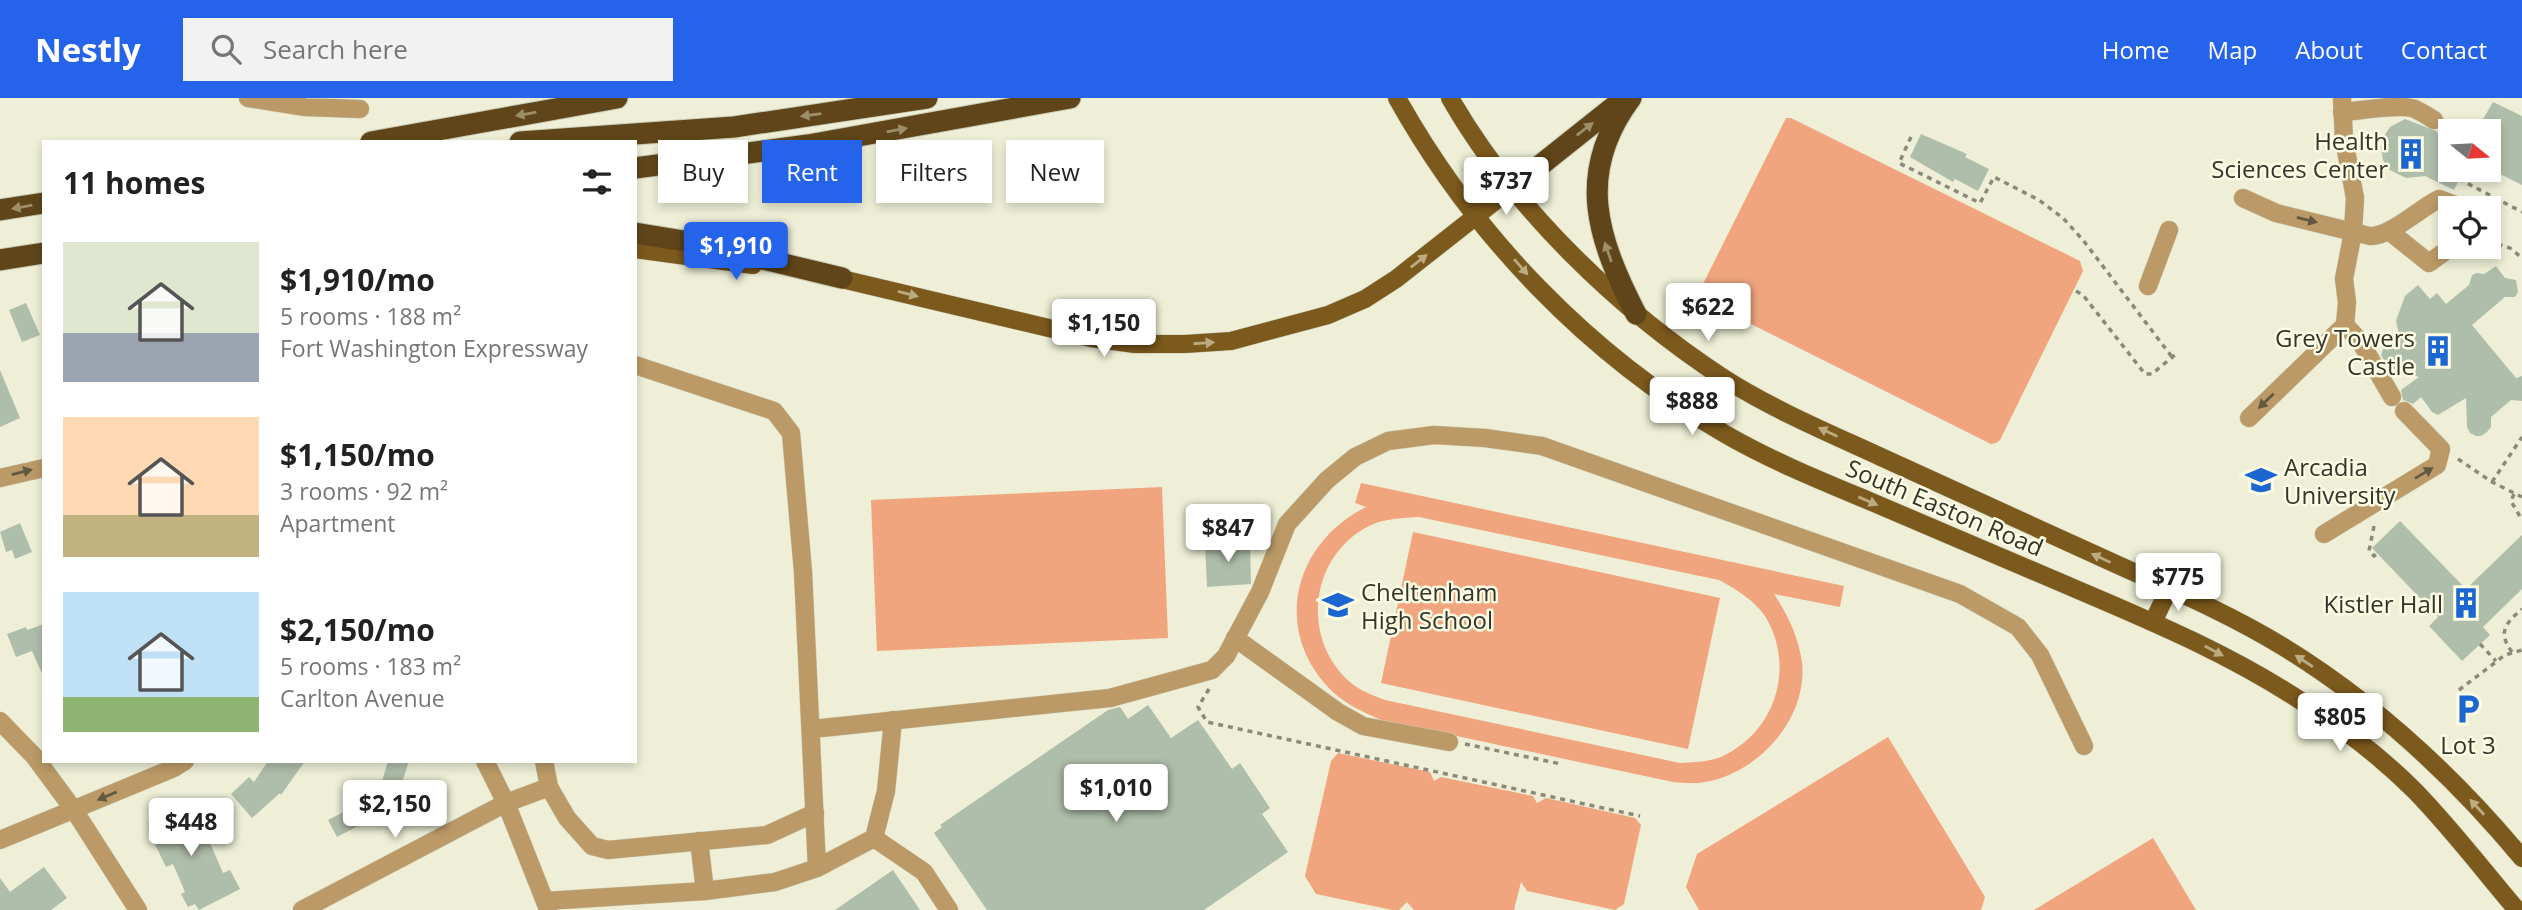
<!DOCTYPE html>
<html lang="en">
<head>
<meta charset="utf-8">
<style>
	:root { --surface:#fff; --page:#f2f2f2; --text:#222; --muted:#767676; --accent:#2563eb }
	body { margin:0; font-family:"Open Sans",sans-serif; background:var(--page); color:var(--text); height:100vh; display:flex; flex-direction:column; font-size:26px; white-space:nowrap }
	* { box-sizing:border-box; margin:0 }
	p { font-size:23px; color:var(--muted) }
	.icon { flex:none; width:38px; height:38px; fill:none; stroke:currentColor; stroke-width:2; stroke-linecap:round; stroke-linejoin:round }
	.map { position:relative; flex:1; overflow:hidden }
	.details { position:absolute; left:42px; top:42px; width:595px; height:623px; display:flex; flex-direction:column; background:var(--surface); border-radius:0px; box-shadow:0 4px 10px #0003 }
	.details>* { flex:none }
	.top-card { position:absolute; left:658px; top:42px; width:665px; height:63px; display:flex; gap:14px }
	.needle { width:46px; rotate:108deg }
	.tools { position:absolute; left:2438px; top:21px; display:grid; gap:14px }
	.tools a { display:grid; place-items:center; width:63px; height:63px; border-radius:0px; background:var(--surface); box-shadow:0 4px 10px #0003; font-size:35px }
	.price { position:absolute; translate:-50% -60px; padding:0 16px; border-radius:7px; background:#fff; color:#222; font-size:23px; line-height:46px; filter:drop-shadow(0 2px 4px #0008) }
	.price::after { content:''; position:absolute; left:50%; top:42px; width:21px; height:16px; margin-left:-10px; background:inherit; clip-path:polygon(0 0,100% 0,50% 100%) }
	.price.on { background:var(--accent); color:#fff }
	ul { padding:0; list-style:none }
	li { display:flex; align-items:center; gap:21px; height:175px; padding:0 21px }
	li span { display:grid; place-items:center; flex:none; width:196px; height:140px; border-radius:0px; color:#555 }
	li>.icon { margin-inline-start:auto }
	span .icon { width:84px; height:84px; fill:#fffc; stroke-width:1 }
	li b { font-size:30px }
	h2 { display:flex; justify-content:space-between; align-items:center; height:84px; padding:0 21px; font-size:30px }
	.tag { padding:0 24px; border-radius:0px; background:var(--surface); box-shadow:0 4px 10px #0003; font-size:24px; line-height:63px }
	.tag.on { background:var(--accent); color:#fff }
	header { display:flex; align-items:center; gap:42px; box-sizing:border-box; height:98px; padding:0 35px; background:var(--accent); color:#fff }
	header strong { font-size:33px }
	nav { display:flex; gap:38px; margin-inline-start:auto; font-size:24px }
	.search { width:490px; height:63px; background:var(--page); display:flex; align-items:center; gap:18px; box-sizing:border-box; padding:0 24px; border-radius:0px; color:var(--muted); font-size:26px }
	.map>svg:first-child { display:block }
	.pitch { fill:#f0a57f; fill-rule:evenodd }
	.building { fill:#afbeaa }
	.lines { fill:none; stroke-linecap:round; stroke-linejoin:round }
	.minor-casing { stroke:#c9cab4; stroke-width:19 }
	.major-casing { stroke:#c9cab4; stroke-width:19 }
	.highway-casing { stroke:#c9cab4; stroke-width:23 }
	.path { stroke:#8a8a7a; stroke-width:3.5; stroke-dasharray:5 5; stroke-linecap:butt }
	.minor { stroke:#bb9a67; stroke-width:18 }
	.major { stroke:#7c591c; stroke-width:18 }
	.highway { stroke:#5f4519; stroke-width:21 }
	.oneway { fill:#9d8e6a }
	.oneway2 { fill:#635840 }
	.oneway3 { fill:#bcaa80 }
	.labels { text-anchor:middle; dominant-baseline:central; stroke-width:5; stroke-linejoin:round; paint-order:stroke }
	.poi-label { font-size:24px; fill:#34342b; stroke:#fbfce3; text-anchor:end }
	.street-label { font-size:24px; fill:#34342b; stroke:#fbfce3 }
</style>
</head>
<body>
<header>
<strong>Nestly</strong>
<div class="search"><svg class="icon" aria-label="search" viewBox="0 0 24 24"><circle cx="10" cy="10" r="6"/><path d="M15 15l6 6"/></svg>Search here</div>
<nav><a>Home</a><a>Map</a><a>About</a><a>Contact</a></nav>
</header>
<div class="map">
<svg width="2522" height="812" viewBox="0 0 2522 812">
	<rect width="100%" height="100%" fill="#eeefd6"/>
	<g class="pitch">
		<polygon points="1786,20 1791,20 2080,163 2083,173 2000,342 1996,345 1991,346 1699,200 1699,194"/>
		<path d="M1361,385L1844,488L1840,509L1774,496C1788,517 1798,538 1802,564C1808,620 1759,675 1705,684C1695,686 1684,685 1673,684L1381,622C1361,613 1341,604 1327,588C1272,527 1296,444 1366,409L1355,405ZM1419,419L1719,482C1736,491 1754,502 1765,518C1795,567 1777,630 1727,656C1713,664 1696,664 1680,665L1385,602C1374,598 1364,594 1355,588C1299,546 1308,457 1371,427C1386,420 1404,420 1419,419Z"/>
		<polygon points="1162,389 1168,540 877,553 871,402"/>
		<polygon points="1413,434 1720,500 1688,651 1381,585"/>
		<polygon points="1888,639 1985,799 1981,812 1699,812 1686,789 1697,756"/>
		<polygon points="1338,655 1430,674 1434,683 1441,679 1533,698 1537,705 1546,700 1635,720 1641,727 1624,806 1615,812 1527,793 1521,784 1514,812 1414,812 1407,804 1399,812 1392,812 1316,796 1305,778 1331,663"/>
		<polygon points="2153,740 2196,812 2034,812"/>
	</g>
	<g class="building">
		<polygon points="2493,4 2522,18 2522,87 2488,70 2488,33 2476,33"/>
		<polygon points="2405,21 2436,33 2450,52 2450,72 2464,72 2454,92 2425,78 2406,80 2388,71 2383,62 2381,49 2384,38 2390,29"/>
		<polygon points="1921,36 1967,56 1965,59 1989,71 1978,93 1955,81 1953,84 1910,59"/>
		<polygon points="2496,168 2505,180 2516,182 2518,194 2515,199 2505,199 2472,227 2516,280 2522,278 2522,303 2511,302 2491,319 2491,329 2487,334 2481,338 2476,338 2470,335 2467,329 2466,300 2438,317 2432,314 2421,299 2413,306 2403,302 2401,292 2419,279 2388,269 2381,257 2384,249 2400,240 2396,223 2405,198 2418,187 2430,201 2437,195 2446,206 2469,187 2472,177 2477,175 2484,176"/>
		<polygon points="26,205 40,237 22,244 9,212"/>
		<polygon points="0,272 20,320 0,329"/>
		<polygon points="2400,423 2466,491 2522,437 2522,491 2483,529 2490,537 2462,563 2429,528 2438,519 2372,450"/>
		<polygon points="20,425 32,454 15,461 12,452 6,454 0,434"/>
		<polygon points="1250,443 1251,486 1207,489 1205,445"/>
		<polygon points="44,526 44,580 32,553 16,559 7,536 26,529 27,532"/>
		<polygon points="1148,607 1171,640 1198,622 1232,671 1240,665 1270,710 1262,716 1288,754 1204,812 987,812 934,735 942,729 940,727 1108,612 1120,609 1128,621"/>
		<polygon points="268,663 305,663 281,697 280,695 252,720 231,696 249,679 254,684"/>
		<polygon points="388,663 409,663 401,688 382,683"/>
		<polygon points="369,701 377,718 337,739 328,722"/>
		<polygon points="190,707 203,740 207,738 223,775 230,772 240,791 199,812 195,806 188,809 181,796 185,794 173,766 166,769 148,732 148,724"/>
		<polygon points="44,769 67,800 51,812 0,812 0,780 10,794"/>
		<polygon points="893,772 920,812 835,812"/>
	</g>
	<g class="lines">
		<defs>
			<g id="minor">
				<polyline points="248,0 305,9 360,11"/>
				<path d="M2342,0L2344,42L2355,100L2353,134C2359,135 2365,137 2370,138C2390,139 2420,110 2439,101L2463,110"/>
				<path d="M2342,14C2362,13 2399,5 2415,11C2421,14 2428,18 2434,22"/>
				<polyline points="2243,100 2276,115 2353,134 2344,181 2347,204 2345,227 2249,320"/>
				<polyline points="2389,133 2429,165 2451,149"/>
				<polyline points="2148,188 2169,132"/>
				<polyline points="2345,227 2360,243 2392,299"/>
				<polyline points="635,267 774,313 791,335 803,474 817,770"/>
				<polyline points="0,380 44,370"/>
				<polyline points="2324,436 2437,367 2441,351 2404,313"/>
				<polyline points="1235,540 1338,614 1363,628 1449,644"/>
				<polyline points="0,623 34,658 74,712 138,812"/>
				<polyline points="812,631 1110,600 1212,572 1226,558 1260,494 1287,426 1327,382 1355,359 1388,343 1434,337 1485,340 1542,348 1960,496 2018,529 2040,557 2084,648"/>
				<polyline points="485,663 506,705 548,811"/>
				<polyline points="544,663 549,689"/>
				<polyline points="874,740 924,774 949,812"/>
				<polyline points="0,742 174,670 185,663"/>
				<polyline points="699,743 705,793"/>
				<polyline points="545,803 705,793 775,784 817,770 874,740 886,693 893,622"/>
				<polyline points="302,812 506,705 549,689 567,720 592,748 608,752 767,737 815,715"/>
			</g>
			<g id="major">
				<path d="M1397,0C1474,138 1589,257 1725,336C1770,362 1819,382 1867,402C1928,428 1989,454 2050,480C2139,518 2229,554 2310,609C2347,633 2384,662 2415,693C2451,730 2483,772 2517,812"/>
				<path d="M1450,0C1513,110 1619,212 1725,281C1774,312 1829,335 1881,359C1956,393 2032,428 2107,462C2166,489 2226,514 2282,548C2375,605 2453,677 2522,760"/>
				<polyline points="635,151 753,167"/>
				<polyline points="829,178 1091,240 1135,246 1185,246 1231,243 1328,217 1365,201 1396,181 1513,89"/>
				<polyline points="2153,524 2169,491"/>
			</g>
			<g id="highway">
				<path d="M1631,0C1575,75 1597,140 1636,216"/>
				<polyline points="371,44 617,0"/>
				<polyline points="520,44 734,29 927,0"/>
				<polyline points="635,70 808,47 1070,0"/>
				<polyline points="1513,89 1621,3"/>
				<polyline points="0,112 44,105"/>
				<polyline points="635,135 696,145 842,180"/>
				<polyline points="0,162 44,155"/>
			</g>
		</defs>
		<use href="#minor" class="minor-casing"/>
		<use href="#major" class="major-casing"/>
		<use href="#highway" class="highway-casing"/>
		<g class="path">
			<polyline points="1911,39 1899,65 1980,105 1994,79 2039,102 2063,120 2083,142 2172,259"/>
			<polyline points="2459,81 2522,114"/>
			<polyline points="2488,143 2510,150 2522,160"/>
			<polyline points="2076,193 2083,197 2145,276 2152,276 2176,256"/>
			<polyline points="2458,361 2492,384 2522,399"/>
			<polyline points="2492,384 2522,339"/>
			<polyline points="2514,396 2511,403 2522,422"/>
			<polyline points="2374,428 2369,453 2374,458 2377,456"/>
			<polyline points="2480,546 2496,563"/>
			<path d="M2512,554C2497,534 2506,525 2522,511"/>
			<polyline points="1209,591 1198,609 1207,624 1640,718"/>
			<polyline points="2459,592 2505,557 2522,552"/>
			<polyline points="1465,646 1561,666"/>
		</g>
		<use href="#minor" class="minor"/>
		<use href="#major" class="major"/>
		<use href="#highway" class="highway"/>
	</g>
	<defs><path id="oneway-solid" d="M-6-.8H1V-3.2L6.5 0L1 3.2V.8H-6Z" transform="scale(1.75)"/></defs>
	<g class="oneway">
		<use href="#oneway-solid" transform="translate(526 16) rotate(170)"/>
		<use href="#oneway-solid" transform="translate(811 17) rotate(172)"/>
		<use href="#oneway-solid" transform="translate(1585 31) rotate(-38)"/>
		<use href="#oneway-solid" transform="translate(897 32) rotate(-10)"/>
		<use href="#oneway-solid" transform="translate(22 109) rotate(170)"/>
		<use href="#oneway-solid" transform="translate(1608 154) rotate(-109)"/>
	</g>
	<g class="oneway2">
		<use href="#oneway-solid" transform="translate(2307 122) rotate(14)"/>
		<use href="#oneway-solid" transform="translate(2266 303) rotate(136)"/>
		<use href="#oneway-solid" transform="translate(22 374) rotate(-14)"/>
		<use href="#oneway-solid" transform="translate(2424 375) rotate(-31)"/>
		<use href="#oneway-solid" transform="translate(107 698) rotate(157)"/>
	</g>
	<g class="oneway3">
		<use href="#oneway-solid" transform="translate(1419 163) rotate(-38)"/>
		<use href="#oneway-solid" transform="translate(1521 169) rotate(49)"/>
		<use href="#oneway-solid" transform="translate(908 196) rotate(14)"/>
		<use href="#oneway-solid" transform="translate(1204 245) rotate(-4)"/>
		<use href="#oneway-solid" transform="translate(1828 334) rotate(-155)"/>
		<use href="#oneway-solid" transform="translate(1868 403) rotate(23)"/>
		<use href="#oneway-solid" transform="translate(2101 460) rotate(-155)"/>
		<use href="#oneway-solid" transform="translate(2214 553) rotate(28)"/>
		<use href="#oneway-solid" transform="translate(2304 563) rotate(-147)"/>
		<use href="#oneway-solid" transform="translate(2477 709) rotate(-133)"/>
	</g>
	<defs>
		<symbol id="building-bare" viewBox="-9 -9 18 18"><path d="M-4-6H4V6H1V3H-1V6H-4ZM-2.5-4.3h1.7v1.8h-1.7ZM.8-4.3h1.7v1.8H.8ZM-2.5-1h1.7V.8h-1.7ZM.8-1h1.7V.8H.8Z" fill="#1c66d1" stroke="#fbfce3" stroke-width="2.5" paint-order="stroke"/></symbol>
		<symbol id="university-bare" viewBox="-9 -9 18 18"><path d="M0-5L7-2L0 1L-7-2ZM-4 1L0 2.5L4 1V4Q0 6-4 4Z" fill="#1c66d1" stroke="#fbfce3" stroke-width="2.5" paint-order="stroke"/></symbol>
		<symbol id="school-bare" viewBox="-9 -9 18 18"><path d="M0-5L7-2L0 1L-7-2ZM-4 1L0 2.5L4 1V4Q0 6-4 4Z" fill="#1c66d1" stroke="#fbfce3" stroke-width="2.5" paint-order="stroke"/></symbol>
		<symbol id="parking-bare" viewBox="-9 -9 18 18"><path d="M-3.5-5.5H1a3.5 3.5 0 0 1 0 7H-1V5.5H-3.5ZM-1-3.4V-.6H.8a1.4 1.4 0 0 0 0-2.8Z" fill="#1c66d1" stroke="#fbfce3" stroke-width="2.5" paint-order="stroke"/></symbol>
	</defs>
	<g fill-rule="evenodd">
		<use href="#building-bare" x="2389" y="34" width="44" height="44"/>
		<use href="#building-bare" x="2416" y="231" width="44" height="44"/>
		<use href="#university-bare" x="2239" y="360" width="44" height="44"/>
		<use href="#building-bare" x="2444" y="483" width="44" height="44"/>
		<use href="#school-bare" x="1316" y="485" width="44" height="44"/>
		<use href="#parking-bare" x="2446" y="589" width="44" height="44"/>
	</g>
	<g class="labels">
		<g class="poi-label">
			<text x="2388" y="42">Health<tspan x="2388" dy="28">Sciences Center</tspan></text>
			<text x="2415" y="239">Grey Towers<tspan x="2415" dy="28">Castle</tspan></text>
			<text x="2284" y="368" text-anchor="start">Arcadia<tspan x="2284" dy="28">University</tspan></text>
			<text x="1361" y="493" text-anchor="start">Cheltenham<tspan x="1361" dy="28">High School</tspan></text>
			<text x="2443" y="505">Kistler Hall</text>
			<text x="2468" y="646" text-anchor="middle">Lot 3</text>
		</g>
		<g class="street-label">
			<text transform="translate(1945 409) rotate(23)">South Easton Road</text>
		</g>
	</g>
</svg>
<div class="tools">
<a><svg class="needle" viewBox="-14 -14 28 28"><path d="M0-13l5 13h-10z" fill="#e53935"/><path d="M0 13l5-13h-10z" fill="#767676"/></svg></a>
<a><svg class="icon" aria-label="locate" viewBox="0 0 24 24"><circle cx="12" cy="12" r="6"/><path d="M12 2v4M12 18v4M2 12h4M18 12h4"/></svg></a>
</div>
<b class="price" style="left:1506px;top:119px">$737</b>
<b class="price on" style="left:736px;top:184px">$1,910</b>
<b class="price" style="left:1708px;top:245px">$622</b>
<b class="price" style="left:1104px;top:261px">$1,150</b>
<b class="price" style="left:1692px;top:339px">$888</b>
<b class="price" style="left:1228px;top:466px">$847</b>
<b class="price" style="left:2178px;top:515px">$775</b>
<b class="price" style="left:2340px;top:655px">$805</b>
<b class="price" style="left:1116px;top:726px">$1,010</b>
<b class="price" style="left:395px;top:742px">$2,150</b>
<b class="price" style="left:191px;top:760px">$448</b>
<div class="top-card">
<a class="tag">Buy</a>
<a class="tag on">Rent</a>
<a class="tag">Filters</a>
<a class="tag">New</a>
</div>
<section class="details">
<h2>11 homes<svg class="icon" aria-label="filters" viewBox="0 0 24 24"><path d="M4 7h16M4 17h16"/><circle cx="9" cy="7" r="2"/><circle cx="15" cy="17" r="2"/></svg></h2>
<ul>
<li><span style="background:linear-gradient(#dfe7d0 65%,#9aa5b1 0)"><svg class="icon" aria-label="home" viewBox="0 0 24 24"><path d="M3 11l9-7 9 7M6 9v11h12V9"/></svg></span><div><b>$1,910/mo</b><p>5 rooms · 188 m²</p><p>Fort Washington Expressway</p></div></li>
<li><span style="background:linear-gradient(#ffd9b3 70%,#c2b280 0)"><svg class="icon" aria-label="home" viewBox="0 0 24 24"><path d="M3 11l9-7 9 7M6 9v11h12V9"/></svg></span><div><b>$1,150/mo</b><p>3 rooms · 92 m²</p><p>Apartment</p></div></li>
<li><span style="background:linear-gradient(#bfe0f5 75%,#8fb573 0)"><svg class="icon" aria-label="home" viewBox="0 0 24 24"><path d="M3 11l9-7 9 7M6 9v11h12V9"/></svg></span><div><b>$2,150/mo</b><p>5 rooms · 183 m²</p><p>Carlton Avenue</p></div></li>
</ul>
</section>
</div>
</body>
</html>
